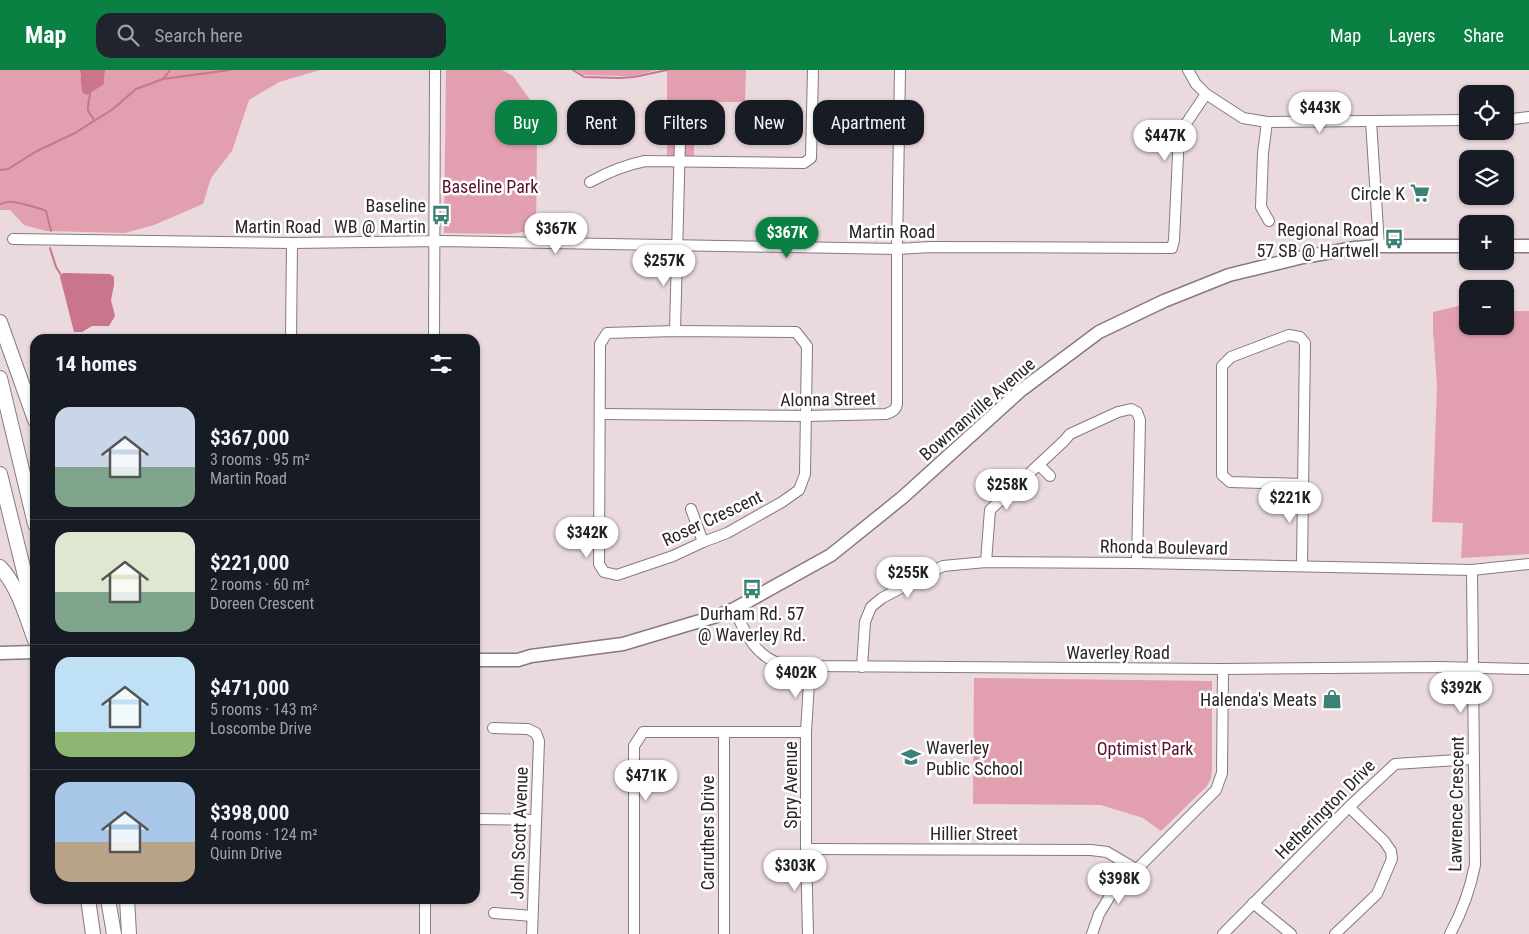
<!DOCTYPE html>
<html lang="en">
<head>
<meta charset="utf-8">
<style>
	:root { --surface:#171b24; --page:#20242c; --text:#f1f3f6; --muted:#9ea1a6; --line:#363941; --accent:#0b8043 }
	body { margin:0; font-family:"Roboto Condensed",sans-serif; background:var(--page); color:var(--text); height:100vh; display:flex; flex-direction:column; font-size:19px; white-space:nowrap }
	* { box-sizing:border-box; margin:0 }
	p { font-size:16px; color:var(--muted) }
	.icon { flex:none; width:28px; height:28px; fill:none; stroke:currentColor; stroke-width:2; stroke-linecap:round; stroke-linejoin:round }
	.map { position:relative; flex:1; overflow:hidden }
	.drawer { position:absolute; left:30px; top:264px; width:450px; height:570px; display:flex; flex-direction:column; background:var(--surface); border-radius:15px; box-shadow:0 1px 4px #0004 }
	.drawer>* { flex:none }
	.guide { position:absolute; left:495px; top:30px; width:475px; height:45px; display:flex; gap:10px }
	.tools { position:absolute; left:1459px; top:15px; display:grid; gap:10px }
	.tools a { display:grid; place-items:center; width:55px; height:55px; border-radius:10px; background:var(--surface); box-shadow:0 1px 4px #0004; font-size:25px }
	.price { position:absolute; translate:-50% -42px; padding:0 11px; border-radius:18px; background:#fff; color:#222; font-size:16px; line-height:32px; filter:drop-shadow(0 1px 2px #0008) }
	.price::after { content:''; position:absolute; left:50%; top:30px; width:15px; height:11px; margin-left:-8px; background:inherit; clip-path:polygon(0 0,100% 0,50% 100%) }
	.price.active { background:var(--accent); color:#fff }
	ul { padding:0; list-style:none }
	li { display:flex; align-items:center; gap:15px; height:125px; padding:0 25px }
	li+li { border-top:1px solid var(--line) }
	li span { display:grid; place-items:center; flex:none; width:140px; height:100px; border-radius:15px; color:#555 }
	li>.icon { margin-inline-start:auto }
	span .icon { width:60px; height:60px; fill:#fffc; stroke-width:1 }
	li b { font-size:21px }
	h2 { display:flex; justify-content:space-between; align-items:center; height:60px; padding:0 25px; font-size:21px }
	.pill { padding:0 18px; border-radius:15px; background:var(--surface); box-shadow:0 1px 4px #0004; font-size:18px; line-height:45px }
	.pill.active { background:var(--accent); color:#fff }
	header { display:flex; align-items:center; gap:30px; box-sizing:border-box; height:70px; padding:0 25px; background:var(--accent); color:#fff }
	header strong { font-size:24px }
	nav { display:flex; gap:28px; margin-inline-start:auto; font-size:18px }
	.search { width:350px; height:45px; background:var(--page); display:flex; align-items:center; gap:12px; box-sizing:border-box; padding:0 18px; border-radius:15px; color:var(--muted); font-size:19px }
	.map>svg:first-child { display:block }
	.green { fill:#e29fb0 }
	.water { fill:#c9758c }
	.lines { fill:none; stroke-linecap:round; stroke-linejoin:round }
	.stream { stroke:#c9758c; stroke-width:2 }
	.minor-casing { stroke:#88797c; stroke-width:12 }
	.major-casing { stroke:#88797c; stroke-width:15 }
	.highway-casing { stroke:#88797c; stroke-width:16 }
	.minor { stroke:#fff; stroke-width:10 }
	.major { stroke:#fff; stroke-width:12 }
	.highway { stroke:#fff; stroke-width:14 }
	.labels { text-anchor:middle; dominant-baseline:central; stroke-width:5; stroke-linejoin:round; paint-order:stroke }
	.park-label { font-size:18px; fill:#5c102d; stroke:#fff }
	.poi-label { font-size:18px; fill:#2c2527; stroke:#fff; text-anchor:end }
	.street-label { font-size:18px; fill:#2c2527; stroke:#fff }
</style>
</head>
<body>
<header>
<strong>Map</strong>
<div class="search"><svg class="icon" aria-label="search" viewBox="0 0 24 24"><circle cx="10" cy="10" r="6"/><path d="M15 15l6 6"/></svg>Search here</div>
<nav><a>Map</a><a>Layers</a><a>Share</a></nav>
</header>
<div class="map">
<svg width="1529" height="864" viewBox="0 0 1529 864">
	<rect width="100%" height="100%" fill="#ead9dd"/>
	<g class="green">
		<polygon points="0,0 80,0 80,7 104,14 105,0 320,0 279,12 249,30 232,81 211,108 203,134 154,155 125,163 46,161 24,155 10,140 0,140"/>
		<polygon points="446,0 502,0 513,6 530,30 534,42 537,71 536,160 510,164 444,163"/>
		<polygon points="576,0 657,0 634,6 620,6 583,5"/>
		<polygon points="667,0 746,0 745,32 710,32 710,51 694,51 694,86 667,86"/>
		<polygon points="1467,234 1468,256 1505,256 1505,241 1529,241 1529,484 1461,488 1463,453 1432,452 1437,316 1433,260 1433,242"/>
		<polygon points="974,608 1212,611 1212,699 1211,708 1207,716 1161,761 1143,748 1101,735 973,734"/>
	</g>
	<g class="water">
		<polygon points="80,0 105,0 104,14 87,25 82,22"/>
		<polygon points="63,203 110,204 114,207 114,215 111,230 115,246 109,256 92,256 82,262 74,262 60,207"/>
	</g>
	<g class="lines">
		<g class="stream">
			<polyline points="573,0 584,7 619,8 634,7 667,0"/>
			<polyline points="164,8 170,0"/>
			<path d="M90,23C90,27 87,37 88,40C89,44 93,46 94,51"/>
			<polyline points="0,100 8,99 37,81 75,63 113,39 136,19 163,9 230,0"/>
			<path d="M0,134C4,133 9,131 13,132C17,132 43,139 46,141L51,161"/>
			<polyline points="50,178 56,197 61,205"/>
		</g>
		<defs>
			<g id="minor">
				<polyline points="1188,0 1196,14 1206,24 1243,48 1267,52 1468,50"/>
				<polyline points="1505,50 1529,47"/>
				<polyline points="1371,51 1379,176"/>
				<polyline points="1267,52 1263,83 1261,137 1269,151"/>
				<path d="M590,112C608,102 625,95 645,91L804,93L811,88L813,0"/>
				<polyline points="13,169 292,173 443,171 897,179 931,177 1172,178 1174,170 1179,64 1206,24"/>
				<polygon points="675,261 796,262 807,276 805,404 799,420 782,432 727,463 703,472 673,486 617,505 604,502 599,494 600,274 607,263"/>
				<polyline points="675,261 680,69"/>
				<polyline points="291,269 292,173"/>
				<polyline points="434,269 435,0"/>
				<path d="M600,344L806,346L886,344C892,342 896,340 897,334V179L900,0"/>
				<polyline points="1039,395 1050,406"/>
				<polyline points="691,439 703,472"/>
				<polyline points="986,492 990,440 1064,371 1070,364 1118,342 1131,339 1137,342 1140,350 1137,493"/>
				<polyline points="1302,495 1305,273 1300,267 1289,265 1231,287 1222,296 1222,405 1230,412 1303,414"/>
				<path d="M734,539C745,562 755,587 782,594C791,596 801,595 810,596L1223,599L1439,597L1529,599"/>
				<polyline points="862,597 865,552 871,537 882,528 943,496 986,492 1137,493 1472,500 1529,494"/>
				<polyline points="493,658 528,659 536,663 539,671 532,864"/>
				<polyline points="724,662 724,864"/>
				<polyline points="475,749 536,750"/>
				<polyline points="806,779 1091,780 1107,782 1136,799"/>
				<polyline points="1253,833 1291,864"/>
				<polyline points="494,843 532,846"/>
				<polyline points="425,864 425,829"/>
				<polyline points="634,864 634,676 643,662 806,662"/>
				<polyline points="808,864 806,779 806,662 810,596"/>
				<polyline points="1092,864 1099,844 1110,826 1216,720 1222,703 1223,599"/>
				<polyline points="1223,864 1349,737 1395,694 1473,689"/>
				<polyline points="1335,864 1377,824 1392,789 1391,781 1384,771 1349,737"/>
				<path d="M1450,864C1462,842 1470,820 1475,795L1472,500"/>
			</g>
			<g id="major">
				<polyline points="1505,176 1529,176"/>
				<polyline points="0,583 35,582"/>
				<polyline points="475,590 518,590 531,586 623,574 720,545 734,539 831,485 903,427 1020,321 1099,262 1164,231 1229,205 1303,187 1355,178 1379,176 1468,176"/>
			</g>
			<g id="highway">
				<polyline points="0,252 35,350"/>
				<polyline points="0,308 35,454"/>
				<polyline points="0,404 35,546"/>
				<path d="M0,497C18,516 26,546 35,570"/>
				<polyline points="88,829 93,864"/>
				<polyline points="108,829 114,864"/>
				<polyline points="127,829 129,864"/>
			</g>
		</defs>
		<use href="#minor" class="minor-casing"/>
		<use href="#major" class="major-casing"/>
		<use href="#highway" class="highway-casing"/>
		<use href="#minor" class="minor"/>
		<use href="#major" class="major"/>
		<use href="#highway" class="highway"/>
	</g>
	<defs>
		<symbol id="supermarket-bare" viewBox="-9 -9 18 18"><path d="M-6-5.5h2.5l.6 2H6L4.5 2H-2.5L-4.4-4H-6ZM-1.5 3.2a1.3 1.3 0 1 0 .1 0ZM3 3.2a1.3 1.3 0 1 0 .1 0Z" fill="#3c8177" stroke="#fff" stroke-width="2.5" paint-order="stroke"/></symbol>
		<symbol id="bus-bare" viewBox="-9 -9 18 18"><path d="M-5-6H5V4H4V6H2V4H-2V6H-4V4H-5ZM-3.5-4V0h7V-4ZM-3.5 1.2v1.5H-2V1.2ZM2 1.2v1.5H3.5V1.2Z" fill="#3c8177" stroke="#fff" stroke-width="2.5" paint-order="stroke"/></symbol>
		<symbol id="shop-bare" viewBox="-9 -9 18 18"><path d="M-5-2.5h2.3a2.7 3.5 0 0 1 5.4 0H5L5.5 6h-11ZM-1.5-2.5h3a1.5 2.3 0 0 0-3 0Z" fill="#3c8177" stroke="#fff" stroke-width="2.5" paint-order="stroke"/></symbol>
		<symbol id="school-bare" viewBox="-9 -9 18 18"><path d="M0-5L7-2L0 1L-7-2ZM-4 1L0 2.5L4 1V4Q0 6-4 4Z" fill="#3c8177" stroke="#fff" stroke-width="2.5" paint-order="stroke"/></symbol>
	</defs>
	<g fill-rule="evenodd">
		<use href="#supermarket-bare" x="1406" y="109" width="28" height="28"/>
		<use href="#bus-bare" x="427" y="131" width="28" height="28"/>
		<use href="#bus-bare" x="1380" y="155" width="28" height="28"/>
		<use href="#bus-bare" x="738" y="505" width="28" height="28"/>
		<use href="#shop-bare" x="1318" y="615" width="28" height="28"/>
		<use href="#school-bare" x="897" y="673" width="28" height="28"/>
	</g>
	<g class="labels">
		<g class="park-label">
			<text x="490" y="116">Baseline Park</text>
			<text x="1145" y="678">Optimist Park</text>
		</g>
		<g class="poi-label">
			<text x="1405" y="123">Circle K</text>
			<text x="426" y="135">Baseline<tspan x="426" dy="21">WB @ Martin</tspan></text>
			<text x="1379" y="159">Regional Road<tspan x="1379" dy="21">57 SB @ Hartwell</tspan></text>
			<text x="752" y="543" text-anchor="middle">Durham Rd. 57<tspan x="752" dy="21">@ Waverley Rd.</tspan></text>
			<text x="1317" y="629">Halenda's Meats</text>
			<text x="926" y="677" text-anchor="start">Waverley<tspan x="926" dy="21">Public School</tspan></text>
		</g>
		<g class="street-label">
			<text x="278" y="156">Martin Road</text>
			<text x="892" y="161">Martin Road</text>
			<text transform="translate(828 329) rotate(-1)">Alonna Street</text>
			<text transform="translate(977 339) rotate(-41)">Bowmanville Avenue</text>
			<text transform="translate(712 448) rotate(-25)">Roser Crescent</text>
			<text transform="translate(1164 477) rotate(1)">Rhonda Boulevard</text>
			<text x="1118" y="582">Waverley Road</text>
			<text transform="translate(790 715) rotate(-90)">Spry Avenue</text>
			<text transform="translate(1456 734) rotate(-89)">Lawrence Crescent</text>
			<text transform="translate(1325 739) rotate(-45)">Hetherington Drive</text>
			<text transform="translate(519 763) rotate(-88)">John Scott Avenue</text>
			<text transform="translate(707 763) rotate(-90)">Carruthers Drive</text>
			<text x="974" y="763">Hillier Street</text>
		</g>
	</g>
</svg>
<div class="tools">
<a><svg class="icon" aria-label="locate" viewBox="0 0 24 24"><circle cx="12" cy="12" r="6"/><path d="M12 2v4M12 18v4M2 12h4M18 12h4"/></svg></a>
<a><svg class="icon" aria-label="layers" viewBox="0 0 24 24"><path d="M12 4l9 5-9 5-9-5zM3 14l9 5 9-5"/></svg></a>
<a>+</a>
<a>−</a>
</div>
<b class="price" style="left:1320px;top:64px">$443K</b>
<b class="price" style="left:1165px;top:92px">$447K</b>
<b class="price" style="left:556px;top:185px">$367K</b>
<b class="price active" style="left:787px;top:189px">$367K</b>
<b class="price" style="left:664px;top:217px">$257K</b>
<b class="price" style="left:1007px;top:441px">$258K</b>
<b class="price" style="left:1290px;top:454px">$221K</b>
<b class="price" style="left:587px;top:489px">$342K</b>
<b class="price" style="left:908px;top:529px">$255K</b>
<b class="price" style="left:796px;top:629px">$402K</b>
<b class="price" style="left:1461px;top:644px">$392K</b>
<b class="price" style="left:646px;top:732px">$471K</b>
<b class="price" style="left:795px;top:822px">$303K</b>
<b class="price" style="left:1119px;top:835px">$398K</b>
<div class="guide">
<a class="pill active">Buy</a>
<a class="pill">Rent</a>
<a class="pill">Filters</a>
<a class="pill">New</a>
<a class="pill">Apartment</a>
</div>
<section class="drawer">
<h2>14 homes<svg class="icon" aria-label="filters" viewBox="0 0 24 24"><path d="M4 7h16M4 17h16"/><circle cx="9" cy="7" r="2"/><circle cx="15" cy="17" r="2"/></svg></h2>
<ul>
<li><span style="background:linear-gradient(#c9d6e8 60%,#7fa58c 0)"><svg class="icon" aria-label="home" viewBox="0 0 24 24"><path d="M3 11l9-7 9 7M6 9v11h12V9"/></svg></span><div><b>$367,000</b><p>3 rooms · 95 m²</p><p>Martin Road</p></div></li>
<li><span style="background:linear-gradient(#dfe7d0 60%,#7fa58c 0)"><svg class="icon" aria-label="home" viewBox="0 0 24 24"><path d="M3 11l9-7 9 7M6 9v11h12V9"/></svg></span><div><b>$221,000</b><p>2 rooms · 60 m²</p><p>Doreen Crescent</p></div></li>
<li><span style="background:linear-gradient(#bfe0f5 75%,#8fb573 0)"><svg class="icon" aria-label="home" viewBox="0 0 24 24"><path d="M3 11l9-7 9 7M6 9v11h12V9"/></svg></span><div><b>$471,000</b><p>5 rooms · 143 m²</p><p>Loscombe Drive</p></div></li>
<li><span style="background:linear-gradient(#a9c7e8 60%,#b9a48a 0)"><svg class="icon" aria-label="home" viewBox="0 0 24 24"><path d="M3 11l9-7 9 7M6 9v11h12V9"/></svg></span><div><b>$398,000</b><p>4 rooms · 124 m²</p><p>Quinn Drive</p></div></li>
</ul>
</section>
</div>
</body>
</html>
